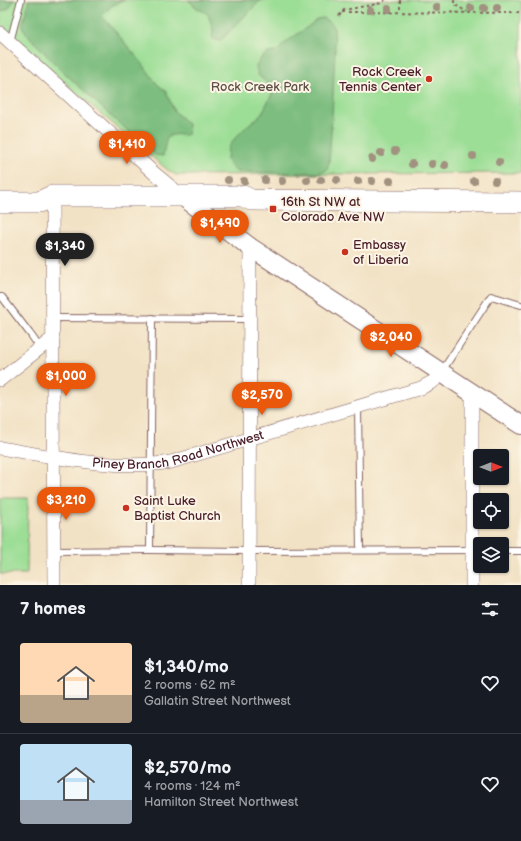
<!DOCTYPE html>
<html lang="en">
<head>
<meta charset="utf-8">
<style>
	:root { --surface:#171b24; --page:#242831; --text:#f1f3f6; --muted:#9ea1a6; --line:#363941; --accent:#ea580c }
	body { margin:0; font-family:"Balsamiq Sans",sans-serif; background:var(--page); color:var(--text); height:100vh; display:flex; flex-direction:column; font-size:15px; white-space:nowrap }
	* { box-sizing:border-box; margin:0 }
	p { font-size:13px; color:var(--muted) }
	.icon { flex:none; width:22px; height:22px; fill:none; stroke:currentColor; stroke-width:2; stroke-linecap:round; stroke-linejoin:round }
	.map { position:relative; height:585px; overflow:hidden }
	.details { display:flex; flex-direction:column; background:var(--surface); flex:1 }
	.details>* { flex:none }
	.needle { width:26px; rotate:90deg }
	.controls { position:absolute; left:473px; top:449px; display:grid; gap:8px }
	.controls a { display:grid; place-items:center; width:36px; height:36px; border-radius:4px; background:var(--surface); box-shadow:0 1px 3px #0004; font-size:20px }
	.price { position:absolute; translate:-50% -34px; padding:0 9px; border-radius:14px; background:var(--accent); color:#fff; font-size:13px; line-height:26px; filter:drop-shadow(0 1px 2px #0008) }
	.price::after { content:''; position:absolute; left:50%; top:24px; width:12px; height:9px; margin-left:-6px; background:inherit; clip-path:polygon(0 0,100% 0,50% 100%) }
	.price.on { background:#222; color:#fff }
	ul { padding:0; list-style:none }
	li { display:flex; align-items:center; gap:12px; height:100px; padding:0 20px }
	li+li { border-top:1px solid var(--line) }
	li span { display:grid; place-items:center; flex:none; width:112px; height:80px; border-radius:4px; color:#555 }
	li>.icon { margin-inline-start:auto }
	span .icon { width:48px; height:48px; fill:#fffc; stroke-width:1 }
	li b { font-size:17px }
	h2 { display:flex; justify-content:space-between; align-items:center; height:48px; padding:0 20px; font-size:17px }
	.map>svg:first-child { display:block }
	.green { fill:#9cde96; stroke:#737e60 }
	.forest { fill:#7dbd7f; stroke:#646e55 }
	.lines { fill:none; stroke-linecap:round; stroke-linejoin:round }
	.lane-casing { stroke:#856361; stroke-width:8 }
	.street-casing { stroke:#856361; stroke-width:14 }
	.secondary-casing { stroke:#856361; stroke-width:20 }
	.primary-casing { stroke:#856361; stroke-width:22 }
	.path { stroke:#856361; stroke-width:2; stroke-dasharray:3 3; stroke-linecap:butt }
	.lane { stroke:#fff; stroke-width:6 }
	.street { stroke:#fff; stroke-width:13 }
	.secondary { stroke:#fff; stroke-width:18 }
	.primary { stroke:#fff; stroke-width:21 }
	.tree { fill:#a1917f }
	.poi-dot { fill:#c8321e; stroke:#fcf5e5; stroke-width:1.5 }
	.labels { text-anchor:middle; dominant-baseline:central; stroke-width:4; stroke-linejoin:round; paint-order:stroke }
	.poi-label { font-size:13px; fill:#4a1f2b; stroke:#fcf5e5; text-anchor:start }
	.park-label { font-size:13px; fill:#5e4f46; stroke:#fcf5e5 }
	.street-label { font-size:13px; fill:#4a1f2b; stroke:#fcf5e5 }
</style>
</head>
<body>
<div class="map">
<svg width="521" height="585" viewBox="0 0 521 585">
	<rect width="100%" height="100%" fill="#fcf5e5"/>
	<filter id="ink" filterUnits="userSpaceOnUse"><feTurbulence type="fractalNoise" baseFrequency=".025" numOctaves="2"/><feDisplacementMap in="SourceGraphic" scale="8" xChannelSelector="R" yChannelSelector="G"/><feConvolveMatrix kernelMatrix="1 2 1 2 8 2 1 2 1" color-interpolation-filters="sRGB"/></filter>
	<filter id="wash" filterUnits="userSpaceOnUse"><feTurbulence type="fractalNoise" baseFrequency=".012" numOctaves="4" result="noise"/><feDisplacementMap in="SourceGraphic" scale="16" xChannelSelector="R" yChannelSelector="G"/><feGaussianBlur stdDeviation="0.9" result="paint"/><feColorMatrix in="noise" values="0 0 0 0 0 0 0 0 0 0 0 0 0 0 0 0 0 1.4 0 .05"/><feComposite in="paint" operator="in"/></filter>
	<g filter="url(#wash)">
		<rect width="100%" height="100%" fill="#f2e2c5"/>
		<g class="green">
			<polygon points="0,0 521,0 521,173 176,175 169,171 81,97 0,24"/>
			<polygon points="0,498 28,498 27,574 0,574"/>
		</g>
		<g class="forest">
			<polygon points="0,0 14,0 8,9 0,12"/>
			<path d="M29,0H125L111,6L102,16L142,63L157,84L166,91L174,111L188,124V132L186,135C164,133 167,137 163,156L155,155L148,147L114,119L53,62L27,34L23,28V23Z"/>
			<polygon points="188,0 261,0 220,41 212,39 213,29 208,14 197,8"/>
			<polygon points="323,18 331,23 334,29 335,49 332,118 329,162 327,170 318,173 238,172 233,169 227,160 228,148 235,138 248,125 261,115 272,94 268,84 258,75 256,67 261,58 268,53 276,52 285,43 309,26 317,19"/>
		</g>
	</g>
	<g filter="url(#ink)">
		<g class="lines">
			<defs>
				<g id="lane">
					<polyline points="10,42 21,0"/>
					<polyline points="0,297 2,297 31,335 40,348"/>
					<polyline points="53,318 249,319"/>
					<polyline points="442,371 491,296 521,305"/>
					<polyline points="358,407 360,550"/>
					<polyline points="150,550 249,551 480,550"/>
					<polyline points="54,551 150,550 152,318"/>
					<polyline points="502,551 521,551"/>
				</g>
				<g id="street">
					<polyline points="0,33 154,173 182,196"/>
					<polyline points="52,196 54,585"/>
					<polyline points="0,380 53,338"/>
					<path id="s1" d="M0,448C54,457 117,471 171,462L421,388L434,381L441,373"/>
					<polyline points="249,585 250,247"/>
					<polyline points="472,585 472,394"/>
				</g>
				<polyline id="secondary" points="182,196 250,247 521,425"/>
				<polyline id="primary" points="0,202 39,202 52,196 243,196 251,200 521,202"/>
			</defs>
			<use href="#lane" class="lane-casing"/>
			<use href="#street" class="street-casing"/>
			<use href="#secondary" class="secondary-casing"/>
			<use href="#primary" class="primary-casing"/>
			<g class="path">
				<polyline points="400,0 400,12"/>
				<polyline points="454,0 454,4 467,12"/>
				<polyline points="342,12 521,13"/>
				<polyline points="339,16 344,10 382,3 385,0"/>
			</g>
			<use href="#lane" class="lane"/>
			<use href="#street" class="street"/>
			<use href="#secondary" class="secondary"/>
			<use href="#primary" class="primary"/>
		</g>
		<g class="tree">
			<circle cx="437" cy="7" r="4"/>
			<circle cx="471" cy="8" r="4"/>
			<circle cx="484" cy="8" r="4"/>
			<circle cx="497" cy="8" r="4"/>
			<circle cx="388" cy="9" r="4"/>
			<circle cx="370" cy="10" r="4"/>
			<circle cx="395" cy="151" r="4"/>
			<circle cx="381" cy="153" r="4"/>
			<circle cx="473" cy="156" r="4"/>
			<circle cx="372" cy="159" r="4"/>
			<circle cx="499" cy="162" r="4"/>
			<circle cx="412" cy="164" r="4"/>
			<circle cx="432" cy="164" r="4"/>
			<circle cx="445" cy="165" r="4"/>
			<circle cx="228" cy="180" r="4"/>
			<circle cx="265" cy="180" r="4"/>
			<circle cx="307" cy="180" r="4"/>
			<circle cx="321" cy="180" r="4"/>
			<circle cx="337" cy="180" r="4"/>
			<circle cx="244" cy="181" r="4"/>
			<circle cx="282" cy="181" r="4"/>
			<circle cx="358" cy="181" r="4"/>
			<circle cx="372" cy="181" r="4"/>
			<circle cx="390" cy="181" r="4"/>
			<circle cx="474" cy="181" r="4"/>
			<circle cx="495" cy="181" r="4"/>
		</g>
	</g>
	<g class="poi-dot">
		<circle cx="429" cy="79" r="4"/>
		<rect x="269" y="205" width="8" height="8" rx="2"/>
		<circle cx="345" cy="252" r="4"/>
		<circle cx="126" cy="508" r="4"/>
	</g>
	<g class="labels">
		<g class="poi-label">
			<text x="421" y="72" text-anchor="end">Rock Creek<tspan x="421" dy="15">Tennis Center</tspan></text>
			<text x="281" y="202">16th St NW at<tspan x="281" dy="15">Colorado Ave NW</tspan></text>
			<text x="353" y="245">Embassy<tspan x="353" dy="15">of Liberia</tspan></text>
			<text x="134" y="501">Saint Luke<tspan x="134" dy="15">Baptist Church</tspan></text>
		</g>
		<g class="park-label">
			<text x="260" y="87">Rock Creek Park</text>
		</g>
		<g class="street-label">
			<text stroke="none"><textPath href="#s1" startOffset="181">Piney Branch Road Northwest</textPath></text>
		</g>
	</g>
</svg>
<div class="controls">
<a><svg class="needle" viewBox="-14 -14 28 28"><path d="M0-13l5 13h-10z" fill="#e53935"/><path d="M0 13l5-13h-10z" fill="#9ea1a6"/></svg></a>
<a><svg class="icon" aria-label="locate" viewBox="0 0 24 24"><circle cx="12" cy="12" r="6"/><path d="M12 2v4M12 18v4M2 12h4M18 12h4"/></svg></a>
<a><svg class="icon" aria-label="layers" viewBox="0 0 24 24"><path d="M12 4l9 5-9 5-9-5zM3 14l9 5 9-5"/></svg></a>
</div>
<b class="price" style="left:127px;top:165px">$1,410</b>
<b class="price" style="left:220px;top:244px">$1,490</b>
<b class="price on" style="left:65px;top:267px">$1,340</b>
<b class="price" style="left:391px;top:358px">$2,040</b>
<b class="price" style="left:66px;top:397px">$1,000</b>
<b class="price" style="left:262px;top:416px">$2,570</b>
<b class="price" style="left:66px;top:521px">$3,210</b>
</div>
<section class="details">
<h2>7 homes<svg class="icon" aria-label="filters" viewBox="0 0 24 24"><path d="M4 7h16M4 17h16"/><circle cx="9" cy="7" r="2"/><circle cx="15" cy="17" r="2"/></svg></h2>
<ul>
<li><span style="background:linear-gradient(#ffd9b3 65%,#b9a48a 0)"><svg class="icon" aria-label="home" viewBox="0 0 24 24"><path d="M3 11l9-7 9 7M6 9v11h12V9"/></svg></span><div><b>$1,340/mo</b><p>2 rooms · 62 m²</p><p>Gallatin Street Northwest</p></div><svg class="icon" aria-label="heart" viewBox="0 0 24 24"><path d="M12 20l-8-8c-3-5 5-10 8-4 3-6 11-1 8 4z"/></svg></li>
<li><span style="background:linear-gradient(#bfe0f5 70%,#9aa5b1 0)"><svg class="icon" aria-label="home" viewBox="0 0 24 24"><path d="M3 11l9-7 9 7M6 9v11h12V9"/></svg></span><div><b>$2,570/mo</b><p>4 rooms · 124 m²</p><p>Hamilton Street Northwest</p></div><svg class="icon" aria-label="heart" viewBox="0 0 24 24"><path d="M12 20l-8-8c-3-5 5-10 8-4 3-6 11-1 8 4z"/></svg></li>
</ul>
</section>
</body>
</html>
